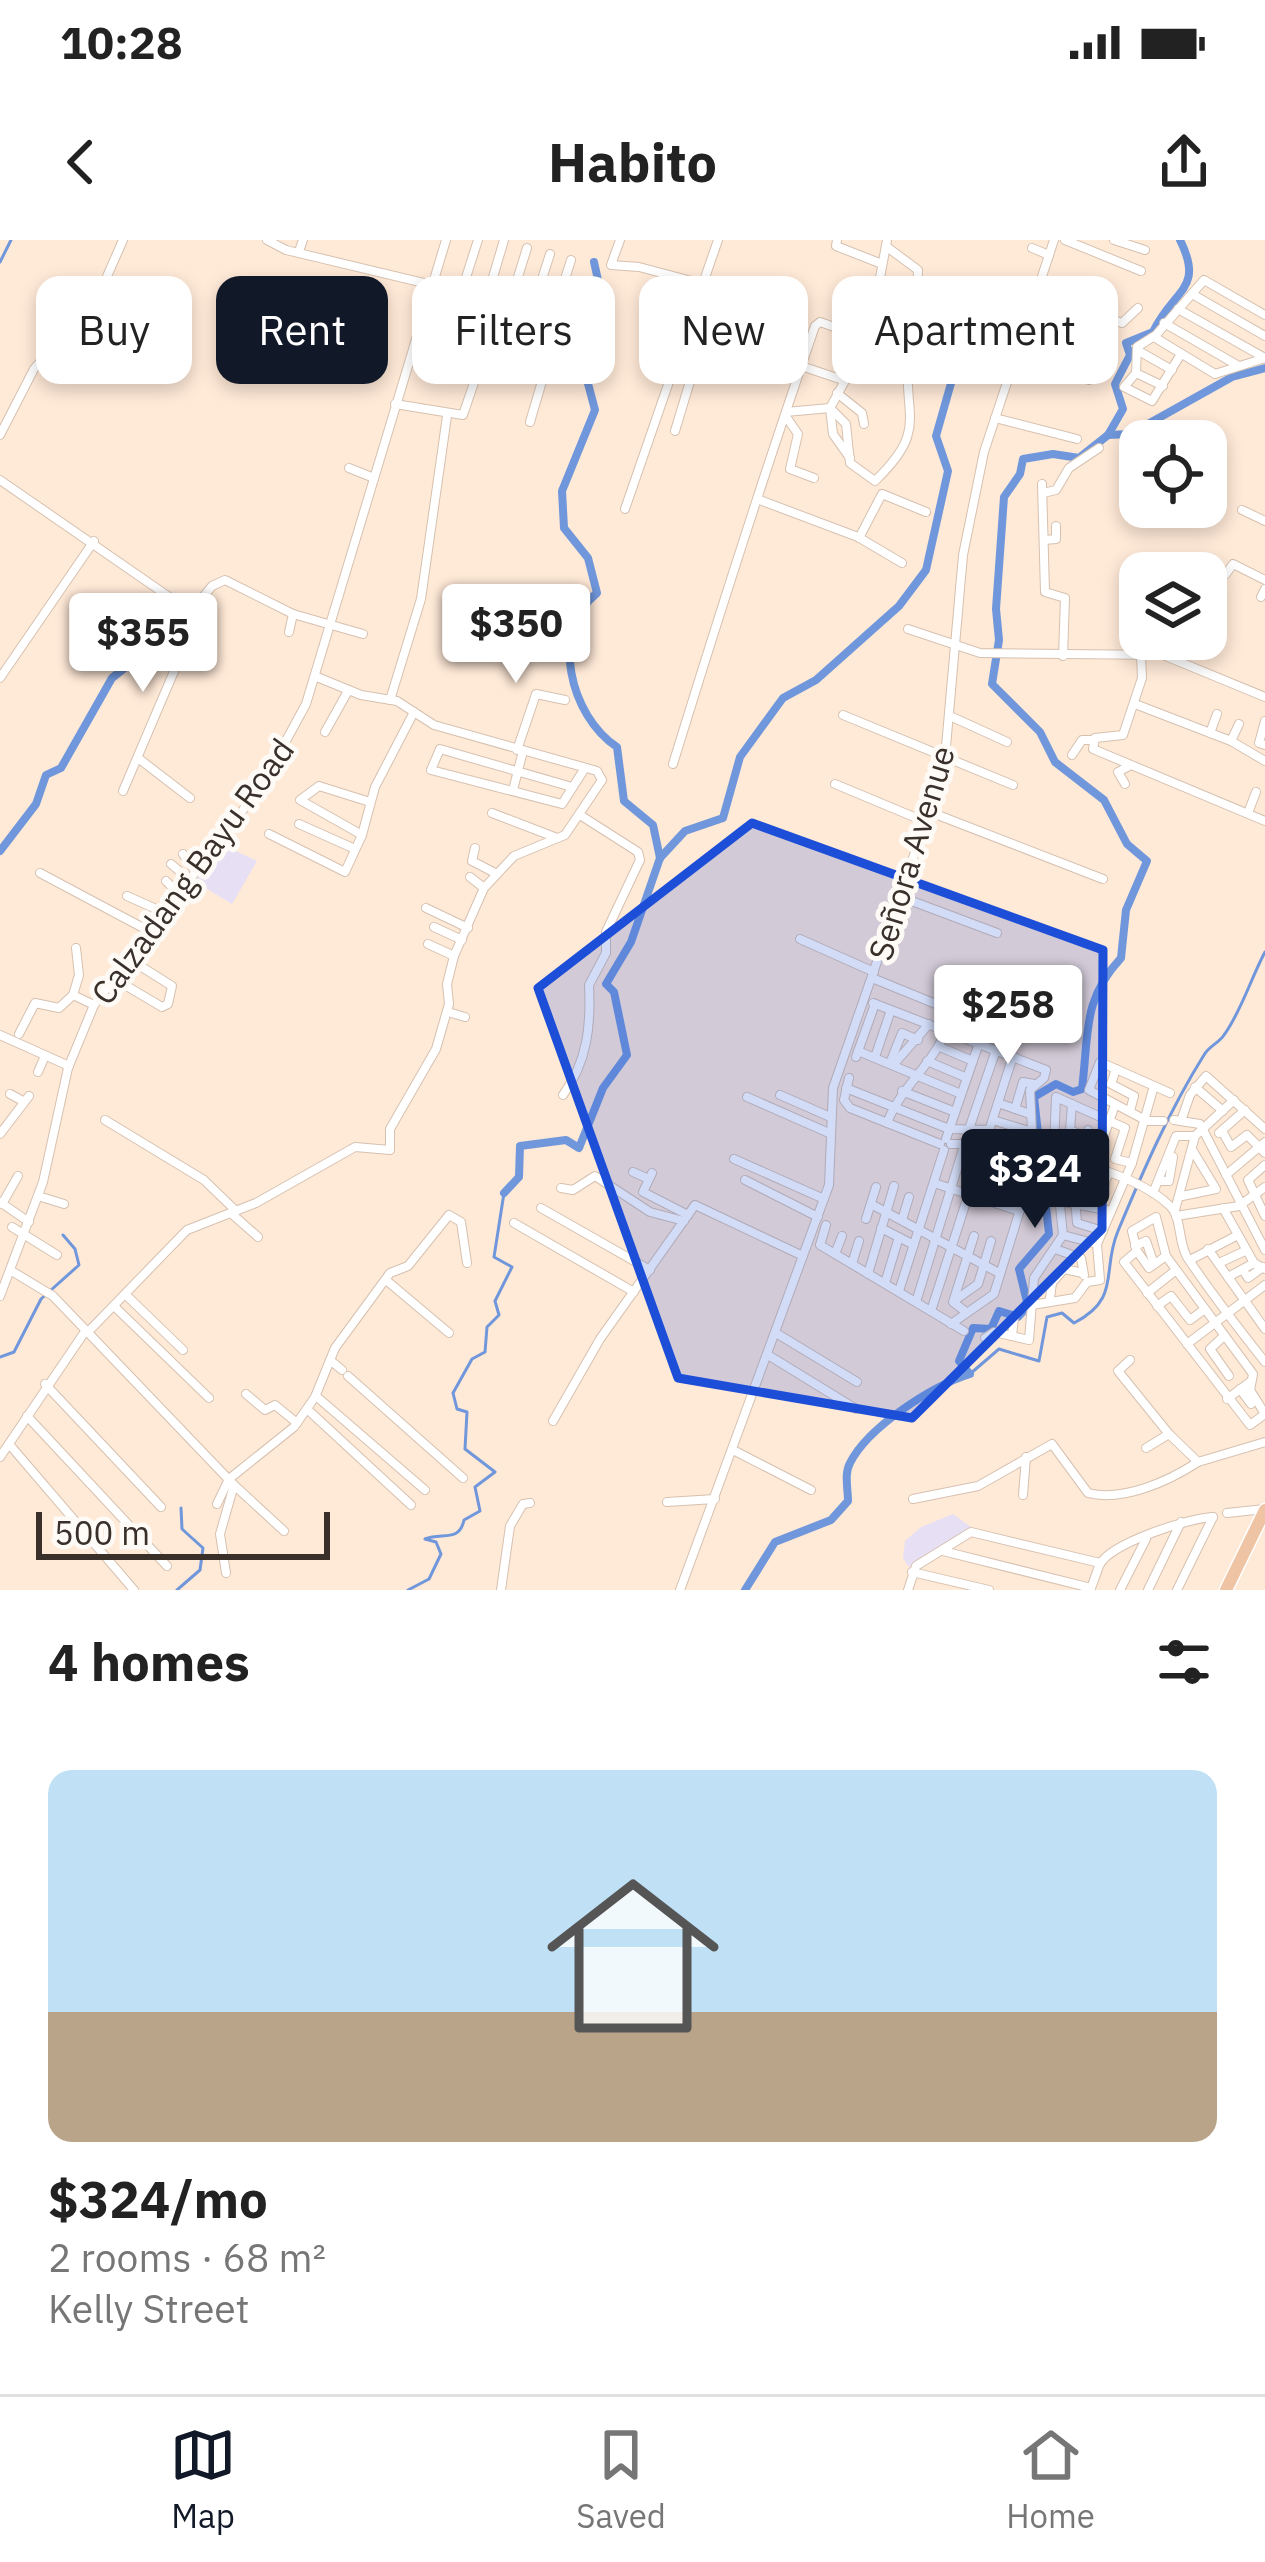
<!DOCTYPE html>
<html lang="en">
<head>
<meta charset="utf-8">
<style>
	:root { --surface:#fff; --page:#f6f6f6; --text:#222; --muted:#767676; --line:#e0e0e0; --accent:#111827 }
	body { margin:0; font-family:"IBM Plex Sans",sans-serif; background:var(--page); color:var(--text); height:100vh; display:flex; flex-direction:column; font-size:45px; white-space:nowrap }
	* { box-sizing:border-box; margin:0 }
	p { font-size:39px; color:var(--muted) }
	.icon { flex:none; width:66px; height:66px; fill:none; stroke:currentColor; stroke-width:2; stroke-linecap:round; stroke-linejoin:round }
	.map { position:relative; height:1350px; overflow:hidden }
	.drawer { display:flex; flex-direction:column; background:var(--surface); flex:1 }
	.drawer>* { flex:none }
	.banner { position:absolute; left:36px; top:36px; width:1194px; height:108px; display:flex; gap:24px }
	.controls { position:absolute; left:1119px; top:180px; display:grid; gap:24px }
	.controls a { display:grid; place-items:center; width:108px; height:108px; border-radius:24px; background:var(--surface); box-shadow:0 6px 18px #0003; font-size:60px }
	.scale { position:absolute; left:36px; bottom:30px; width:294px; box-sizing:border-box; padding-left:12px; border:6px solid #383029; border-top:0; font-size:33px; line-height:42px; white-space:nowrap; color:#383029; -webkit-text-stroke:9px #fefaf6; paint-order:stroke }
	.price { position:absolute; translate:-50% -102px; padding:0 27px; border-radius:12px; background:#fff; color:#222; font-size:39px; line-height:78px; filter:drop-shadow(0 3px 6px #0008) }
	.price::after { content:''; position:absolute; left:50%; top:72px; width:36px; height:27px; margin-left:-18px; background:inherit; clip-path:polygon(0 0,100% 0,50% 100%) }
	.price.selected { background:var(--accent); color:#fff }
	ul { padding:0; list-style:none }
	li { display:grid; align-content:center; gap:24px; height:636px; padding:0 48px }
	li span { display:grid; place-items:center; height:372px; border-radius:24px; color:#555 }
	li>.icon { margin-inline-start:auto }
	span .icon { width:216px; height:216px; fill:#fffc; stroke-width:1 }
	li b { font-size:51px }
	h2 { display:flex; justify-content:space-between; align-items:center; height:144px; padding:0 48px; font-size:51px }
	.chip { padding:0 42px; border-radius:24px; background:var(--surface); box-shadow:0 6px 18px #0003; font-size:42px; line-height:108px }
	.chip.selected { background:var(--accent); color:#fff }
	.status { display:flex; justify-content:space-between; align-items:center; height:84px; padding:0 60px; background:var(--surface); direction:ltr }
	.status svg { height:33px; fill:currentColor }
	header { display:flex; justify-content:space-between; align-items:center; height:156px; padding:0 48px; background:var(--surface); font-size:54px; font-weight:700 }
	.menu { display:flex; justify-content:space-around; align-items:center; height:168px; border-top:3px solid var(--line); background:var(--surface); font-size:33px; color:var(--muted) }
	.menu a { display:grid; justify-items:center; gap:6px }
	.menu .selected { color:var(--accent) }
	.map>svg:first-child { display:block }
	.education { fill:#e7e0f5 }
	.lines { fill:none; stroke-linecap:round; stroke-linejoin:round }
	.stream { stroke:#7097db; stroke-width:3 }
	.river { stroke:#7097db; stroke-width:8 }
	.minor-casing { stroke:#d6c1b0; stroke-width:10 }
	.major-casing { stroke:#fff; stroke-width:15 }
	.minor { stroke:#fff; stroke-width:8 }
	.major { stroke:#efc4a4; stroke-width:12 }
	.marked { fill:#1d4ed8; fill-opacity:0.2; stroke:#1d4ed8; stroke-width:9; stroke-linejoin:round }
	.labels { text-anchor:middle; dominant-baseline:central; stroke-width:10; stroke-linejoin:round; paint-order:stroke }
	.street-label { font-size:33px; fill:#383029; stroke:#fefaf6 }
</style>
</head>
<body>
<div class="status"><b>10:28</b><svg viewBox="0 0 49 12"><path d="M0 12V9h3v3zM5 12V6h3v6zM10 12V3h3v9zM15 12V0h3v12zM26 1h20v11H26zM47 4h2v5h-2z"/></svg></div>
<header><svg class="icon" aria-label="back" viewBox="0 0 24 24"><path d="M15 5l-7 7 7 7"/></svg>Habito<svg class="icon" aria-label="share" viewBox="0 0 24 24"><path d="M12 15V3M7 8l5-5 5 5M5 13v7h14v-7"/></svg></header>
<div class="map">
<svg width="1265" height="1350" viewBox="0 0 1265 1350">
	<rect width="100%" height="100%" fill="#ffe9d7"/>
	<g class="education">
		<polygon points="221,604 257,621 232,664 192,640"/>
		<polygon points="953,1274 972,1288 909,1327 903,1318 905,1301 921,1287"/>
	</g>
	<g class="lines">
		<g class="stream">
			<polyline points="0,22 11,0"/>
			<polyline points="0,1117 14,1112 41,1059 79,1025 75,1009 63,995"/>
			<path d="M970,1134L999,1109L1039,1121L1047,1077L1062,1073L1074,1083C1122,1058 1101,1031 1118,991C1143,931 1170,869 1204,815C1209,806 1219,803 1224,795C1241,772 1251,738 1265,712"/>
			<polyline points="177,1350 200,1330 203,1308 182,1289 181,1268"/>
			<path d="M408,1350L429,1339L441,1314L436,1302L425,1299C442,1292 459,1303 464,1280L480,1271L475,1247L495,1232L465,1209L467,1172L457,1169L453,1153L472,1119L485,1112L487,1087L499,1075L495,1061L512,1027L494,1017L504,953"/>
		</g>
		<g class="river">
			<path d="M594,22L598,40L578,106L595,170L562,251L564,288L588,318L597,353C549,391 570,476 617,507L624,561L653,585L660,618"/>
			<polyline points="1108,195 1130,194 1232,137 1265,128"/>
			<polyline points="0,611 36,564 46,535 61,528 112,438 155,404"/>
			<polyline points="504,953 519,937 520,906 566,900 579,908 603,848 627,815 614,752 606,744 631,702 660,618 685,591 723,578 740,517 783,458 816,440 899,366 926,330 948,231 936,196 963,101"/>
			<path d="M745,1350L775,1302L831,1280L848,1261C848,1249 844,1234 850,1223C868,1187 932,1146 970,1134L959,1121L973,1088L991,1089L999,1071L1018,1077L1028,1066L1019,1029L1049,994L1034,857L1056,844L1073,852L1082,849C1089,793 1082,760 1121,718L1126,670L1147,621L1127,604L1104,560L1055,522L1040,492L992,444L999,400L996,369L1004,257L1020,234L1023,219L1053,214L1079,218L1108,195L1123,169L1115,144L1130,115L1126,103L1153,92C1173,49 1205,50 1180,0"/>
		</g>
		<defs>
			<g id="minor">
				<polyline points="267,0 286,10 553,74"/>
				<polyline points="620,0 611,25 639,27 703,44"/>
				<polyline points="837,0 836,6 882,24"/>
				<polyline points="1065,0 1141,31"/>
				<polyline points="1114,0 1145,10"/>
				<polyline points="887,7 918,30 916,73 948,91"/>
				<polyline points="1032,8 1049,15"/>
				<polyline points="299,11 303,0"/>
				<polyline points="1036,54 1122,83 1138,68"/>
				<polyline points="1192,54 1265,96"/>
				<polyline points="1178,69 1265,118"/>
				<polyline points="1030,74 1101,98"/>
				<polyline points="1045,81 1040,97 1076,110"/>
				<polyline points="1164,83 1237,125"/>
				<polyline points="1154,97 1215,134 1265,118"/>
				<polyline points="762,98 806,111"/>
				<polyline points="445,103 478,0"/>
				<polyline points="472,108 504,0"/>
				<polyline points="1137,110 1172,130"/>
				<polyline points="1181,114 1152,161 1124,147 1136,133 1137,107 1156,95 1204,40 1265,75"/>
				<polyline points="1016,115 1089,140"/>
				<polyline points="516,120 550,14"/>
				<polyline points="801,126 843,140"/>
				<polyline points="1136,133 1163,146"/>
				<polyline points="837,153 862,173 864,184"/>
				<polyline points="395,164 463,175 480,125 493,117 527,8"/>
				<polyline points="785,175 798,194 790,229 814,238"/>
				<polyline points="995,178 1077,199"/>
				<polyline points="530,182 545,131 539,121 571,20"/>
				<polyline points="675,191 691,138 683,107"/>
				<polyline points="0,195 34,129 101,50 123,0"/>
				<polyline points="850,218 833,194 830,168 869,97 887,0"/>
				<polyline points="349,228 374,238"/>
				<polyline points="0,240 191,372 212,346 225,340 293,374 363,394"/>
				<polyline points="1042,244 1045,352 1065,358 1063,416"/>
				<polyline points="1043,253 1056,250 1069,228 1099,208"/>
				<polyline points="757,259 858,297 902,323"/>
				<polyline points="625,269 718,0"/>
				<polyline points="1242,270 1265,281"/>
				<polyline points="859,298 882,254 926,272"/>
				<polyline points="1044,300 1056,299 1056,286"/>
				<polyline points="1158,318 1173,323 1173,333"/>
				<polyline points="1226,334 1233,324 1265,340"/>
				<polyline points="1261,357 1265,349"/>
				<polyline points="908,389 980,413 1163,415 1265,457"/>
				<polyline points="289,392 293,374"/>
				<polyline points="1141,415 1142,438 1123,495 1095,498 1093,509 1265,581"/>
				<polyline points="1163,415 1165,399"/>
				<polyline points="0,438 94,301"/>
				<polyline points="390,460 421,359 447,176"/>
				<polyline points="1135,464 1231,501 1265,521"/>
				<polyline points="843,475 1013,545"/>
				<polyline points="950,476 1007,502"/>
				<polyline points="1265,481 1259,503 1265,505"/>
				<polyline points="325,492 348,451"/>
				<polyline points="1210,493 1217,474"/>
				<polyline points="1231,501 1239,484"/>
				<polyline points="517,510 536,454 565,460"/>
				<polyline points="1072,515 1082,500 1094,500"/>
				<polyline points="138,518 190,558"/>
				<path d="M673,524C718,378 765,231 815,86L820,82L908,113C903,178 929,189 875,241L850,223L846,184L830,168L786,172"/>
				<polyline points="835,544 926,582"/>
				<polyline points="1125,544 1118,532 1129,526"/>
				<polyline points="572,547 440,509 431,530 562,564 585,528"/>
				<polyline points="513,550 523,511"/>
				<polyline points="123,551 201,368"/>
				<polyline points="930,572 1103,639"/>
				<polyline points="492,573 557,598"/>
				<polyline points="1248,573 1256,552"/>
				<polyline points="299,584 355,609"/>
				<polyline points="269,594 345,632 362,595 375,547 414,472"/>
				<polyline points="362,595 300,560 319,546 370,562"/>
				<polyline points="475,608 472,621 497,634"/>
				<polyline points="183,614 195,631"/>
				<polyline points="171,624 190,640"/>
				<polyline points="40,633 149,691"/>
				<polyline points="470,637 484,648"/>
				<polyline points="166,641 180,655"/>
				<polyline points="127,656 165,673"/>
				<polyline points="901,657 997,693"/>
				<polyline points="426,668 468,688"/>
				<polyline points="434,687 462,700"/>
				<polyline points="800,699 874,732"/>
				<polyline points="428,704 454,716"/>
				<polyline points="76,708 79,735 73,755 94,765"/>
				<polyline points="113,738 162,767 168,764 172,746 129,719"/>
				<polyline points="872,738 975,780"/>
				<polyline points="873,763 1046,830 1044,838 1030,850 1032,892 993,880"/>
				<polyline points="448,772 465,777"/>
				<polyline points="19,794 35,763 59,768 73,755"/>
				<polyline points="0,795 69,826"/>
				<polyline points="940,807 973,821"/>
				<polyline points="858,811 961,854"/>
				<polyline points="856,817 875,764"/>
				<polyline points="875,817 891,770"/>
				<polyline points="927,821 967,838"/>
				<polyline points="890,823 902,793 918,800"/>
				<polyline points="894,824 929,784"/>
				<polyline points="1116,829 1111,844 1134,856 1130,871"/>
				<polyline points="38,832 45,816"/>
				<polyline points="849,838 844,860 850,868 940,904"/>
				<polyline points="1195,847 1223,871"/>
				<polyline points="846,848 949,889 989,890"/>
				<polyline points="902,851 955,872"/>
				<polyline points="10,854 21,860"/>
				<path d="M563,855C588,821 591,784 589,745L606,713V692L640,620L638,612L580,575"/>
				<polyline points="780,855 828,876"/>
				<polyline points="747,857 829,893"/>
				<polyline points="998,863 1030,874"/>
				<polyline points="1072,864 1070,890 1086,897"/>
				<polyline points="1015,869 1023,842 1034,844"/>
				<polyline points="1182,878 1190,855 1206,836 1265,889"/>
				<polyline points="105,880 204,940 236,971"/>
				<polyline points="1174,880 1200,884 1265,1010"/>
				<polyline points="1163,881 1147,881 1089,850 1100,822 1170,853"/>
				<path d="M887,883C901,847 932,825 946,791"/>
				<polyline points="969,889 996,810"/>
				<polyline points="1222,891 1231,907 1247,895 1265,913"/>
				<polyline points="1219,893 1245,870"/>
				<polyline points="0,894 29,856"/>
				<polyline points="946,899 979,803"/>
				<path d="M951,904C1005,902 1130,926 1170,966C1182,978 1178,1002 1187,1017C1211,1053 1238,1088 1265,1122"/>
				<polyline points="1054,906 1056,857 1125,888 1115,919 1132,923"/>
				<polyline points="980,918 1016,931 1013,949"/>
				<polyline points="734,919 824,959"/>
				<polyline points="1265,925 1248,940 1265,976"/>
				<polyline points="1092,930 1115,865"/>
				<polyline points="633,932 649,939"/>
				<polyline points="652,933 643,952 688,975"/>
				<polyline points="1226,935 1265,902"/>
				<polyline points="745,940 818,977"/>
				<polyline points="1159,941 1169,941 1173,917"/>
				<polyline points="934,943 1019,971"/>
				<polyline points="561,948 573,950 595,936 650,972 684,981"/>
				<polyline points="1153,953 1176,896 1195,896"/>
				<polyline points="38,956 64,964"/>
				<polyline points="1182,956 1216,949 1193,911"/>
				<polyline points="1060,961 1111,971"/>
				<polyline points="0,962 29,982"/>
				<polyline points="2,964 18,936"/>
				<polyline points="871,964 999,1033"/>
				<polyline points="541,968 650,1030"/>
				<polyline points="1223,968 1254,1023"/>
				<polyline points="1175,970 1195,896 1234,860"/>
				<polyline points="232,974 258,997"/>
				<polyline points="1176,976 1239,966 1265,947"/>
				<polyline points="866,979 876,947"/>
				<polyline points="902,980 909,957"/>
				<polyline points="514,983 634,1052"/>
				<polyline points="826,985 820,1005 964,1091"/>
				<polyline points="12,987 57,1015"/>
				<polyline points="881,988 914,1005"/>
				<polyline points="1103,991 1077,983 1074,944 1102,952 1108,934"/>
				<polyline points="1063,995 1097,1004"/>
				<polyline points="1135,1006 1146,1001 1154,1024"/>
				<polyline points="1055,1009 1081,1018 1084,1035"/>
				<polyline points="1208,1009 1265,1089"/>
				<polyline points="1137,1011 1124,1022 1250,1185 1265,1174 1250,1150 1253,1134 1166,1016 1156,977 1132,991 1137,1011 1149,1028 1166,1016"/>
				<polyline points="835,1014 842,996"/>
				<polyline points="1190,1020 1236,996"/>
				<polyline points="1219,1023 1245,1011"/>
				<polyline points="852,1024 859,1001"/>
				<polyline points="10,1030 53,1056 234,1245 220,1294 226,1333"/>
				<polyline points="1243,1030 1248,1038 1263,1027"/>
				<polyline points="868,1034 894,946"/>
				<polyline points="1228,1037 1254,1023 1265,1029"/>
				<polyline points="386,1040 449,1093"/>
				<polyline points="885,1043 899,997"/>
				<polyline points="899,1051 944,910"/>
				<polyline points="1147,1053 1176,1030"/>
				<polyline points="126,1055 183,1110"/>
				<polyline points="0,1056 43,942 68,828 94,765 262,545 306,464 446,0"/>
				<polyline points="1050,1058 1052,1043 1064,1029 1083,1033"/>
				<polyline points="954,1061 978,1044 991,1001"/>
				<polyline points="916,1062 965,903"/>
				<polyline points="1032,1065 1075,1058 1087,1042 1100,1040 1097,1004 1132,923 1154,846"/>
				<polyline points="1157,1066 1171,1056 1190,1080 1205,1069"/>
				<polyline points="115,1067 209,1158"/>
				<polyline points="931,1071 1013,816"/>
				<polyline points="966,1072 953,1062 974,996"/>
				<polyline points="951,1084 994,1054 1024,957 974,936"/>
				<polyline points="88,1092 187,990 256,963 355,907 390,910 390,889 436,809 449,764 447,744 454,716 484,648 514,616 565,595 602,540 597,531 434,485 397,461 361,455 317,437"/>
				<polyline points="776,1093 857,1142"/>
				<polyline points="1012,1096 1014,1077"/>
				<polyline points="1224,1096 1210,1109 1229,1136"/>
				<polyline points="985,1098 994,1092 1029,1100 1034,1038 1063,995 1054,906 1081,911 1088,890"/>
				<polyline points="1187,1104 1265,1045"/>
				<polyline points="768,1115 856,1169"/>
				<polyline points="330,1120 342,1130"/>
				<polyline points="1130,1120 1118,1131 1169,1194"/>
				<polyline points="348,1136 463,1238"/>
				<polyline points="45,1144 161,1267"/>
				<polyline points="1240,1149 1251,1164"/>
				<polyline points="246,1154 265,1170 275,1165 297,1183"/>
				<polyline points="316,1156 425,1250"/>
				<polyline points="1227,1159 1250,1142"/>
				<polyline points="307,1169 411,1265"/>
				<polyline points="27,1176 167,1326"/>
				<polyline points="553,1181 600,1099 695,965 803,1016"/>
				<polyline points="9,1204 134,1350"/>
				<polyline points="1146,1208 1169,1194 1198,1222 1265,1202"/>
				<polyline points="733,1210 811,1250"/>
				<polyline points="0,1217 86,1090"/>
				<polyline points="234,1245 284,1291"/>
				<polyline points="1023,1255 1026,1217"/>
				<path d="M913,1259L978,1246L1052,1204L1088,1253C1123,1262 1169,1241 1198,1222"/>
				<polyline points="667,1262 715,1259"/>
				<polyline points="217,1264 229,1239 294,1187 315,1157 335,1108 390,1033 408,1026 449,975 461,982 467,1023"/>
				<polyline points="1227,1273 1265,1269"/>
				<polyline points="943,1311 1091,1348"/>
				<polyline points="912,1332 989,1350"/>
				<polyline points="501,1350 510,1286 523,1264 530,1263"/>
				<polyline points="680,1350 829,945 833,848 944,529 963,315 984,212 1054,0"/>
				<polyline points="908,1350 916,1326 971,1292 1100,1323"/>
				<path d="M1090,1350C1094,1342 1097,1330 1100,1324C1112,1303 1188,1278 1213,1277"/>
				<polyline points="1120,1350 1146,1299"/>
				<polyline points="1148,1350 1181,1282"/>
				<polyline points="1177,1350 1213,1277"/>
			</g>
			<polyline id="major" points="1226,1350 1265,1270"/>
		</defs>
		<use href="#minor" class="minor-casing"/>
		<use href="#major" class="major-casing"/>
		<use href="#minor" class="minor"/>
		<use href="#major" class="major"/>
	</g>
	<path class="marked" d="M752,583L1103,710L1102,989L912,1178L678,1138L538,748Z"/>
	<g class="labels">
		<g class="street-label">
			<text transform="translate(911 613) rotate(-73)">Señora Avenue</text>
			<text transform="translate(192 631) rotate(-54)">Calzadang Bayu Road</text>
		</g>
	</g>
</svg>
<div class="controls">
<a><svg class="icon" aria-label="locate" viewBox="0 0 24 24"><circle cx="12" cy="12" r="6"/><path d="M12 2v4M12 18v4M2 12h4M18 12h4"/></svg></a>
<a><svg class="icon" aria-label="layers" viewBox="0 0 24 24"><path d="M12 4l9 5-9 5-9-5zM3 14l9 5 9-5"/></svg></a>
</div>
<div class="scale">500 m</div>
<b class="price" style="left:516px;top:446px">$350</b>
<b class="price" style="left:143px;top:455px">$355</b>
<b class="price" style="left:1008px;top:827px">$258</b>
<b class="price selected" style="left:1035px;top:991px">$324</b>
<div class="banner">
<a class="chip">Buy</a>
<a class="chip selected">Rent</a>
<a class="chip">Filters</a>
<a class="chip">New</a>
<a class="chip">Apartment</a>
</div>
</div>
<section class="drawer">
<h2>4 homes<svg class="icon" aria-label="filters" viewBox="0 0 24 24"><path d="M4 7h16M4 17h16"/><circle cx="9" cy="7" r="2"/><circle cx="15" cy="17" r="2"/></svg></h2>
<ul>
<li><span style="background:linear-gradient(#bfe0f5 65%,#b9a48a 0)"><svg class="icon" aria-label="home" viewBox="0 0 24 24"><path d="M3 11l9-7 9 7M6 9v11h12V9"/></svg></span><div><b>$324/mo</b><p>2 rooms · 68 m²</p><p>Kelly Street</p></div></li>
</ul>
</section>
<nav class="menu">
<a class="selected"><svg class="icon" aria-label="map" viewBox="0 0 24 24"><path d="M3 6l6-2 6 2 6-2v14l-6 2-6-2-6 2zM9 4v14M15 6v14"/></svg>Map</a>
<a><svg class="icon" aria-label="saved" viewBox="0 0 24 24"><path d="M7 4h10v16l-5-4-5 4z"/></svg>Saved</a>
<a><svg class="icon" aria-label="home" viewBox="0 0 24 24"><path d="M3 11l9-7 9 7M6 9v11h12V9"/></svg>Home</a>
</nav>
</body>
</html>
